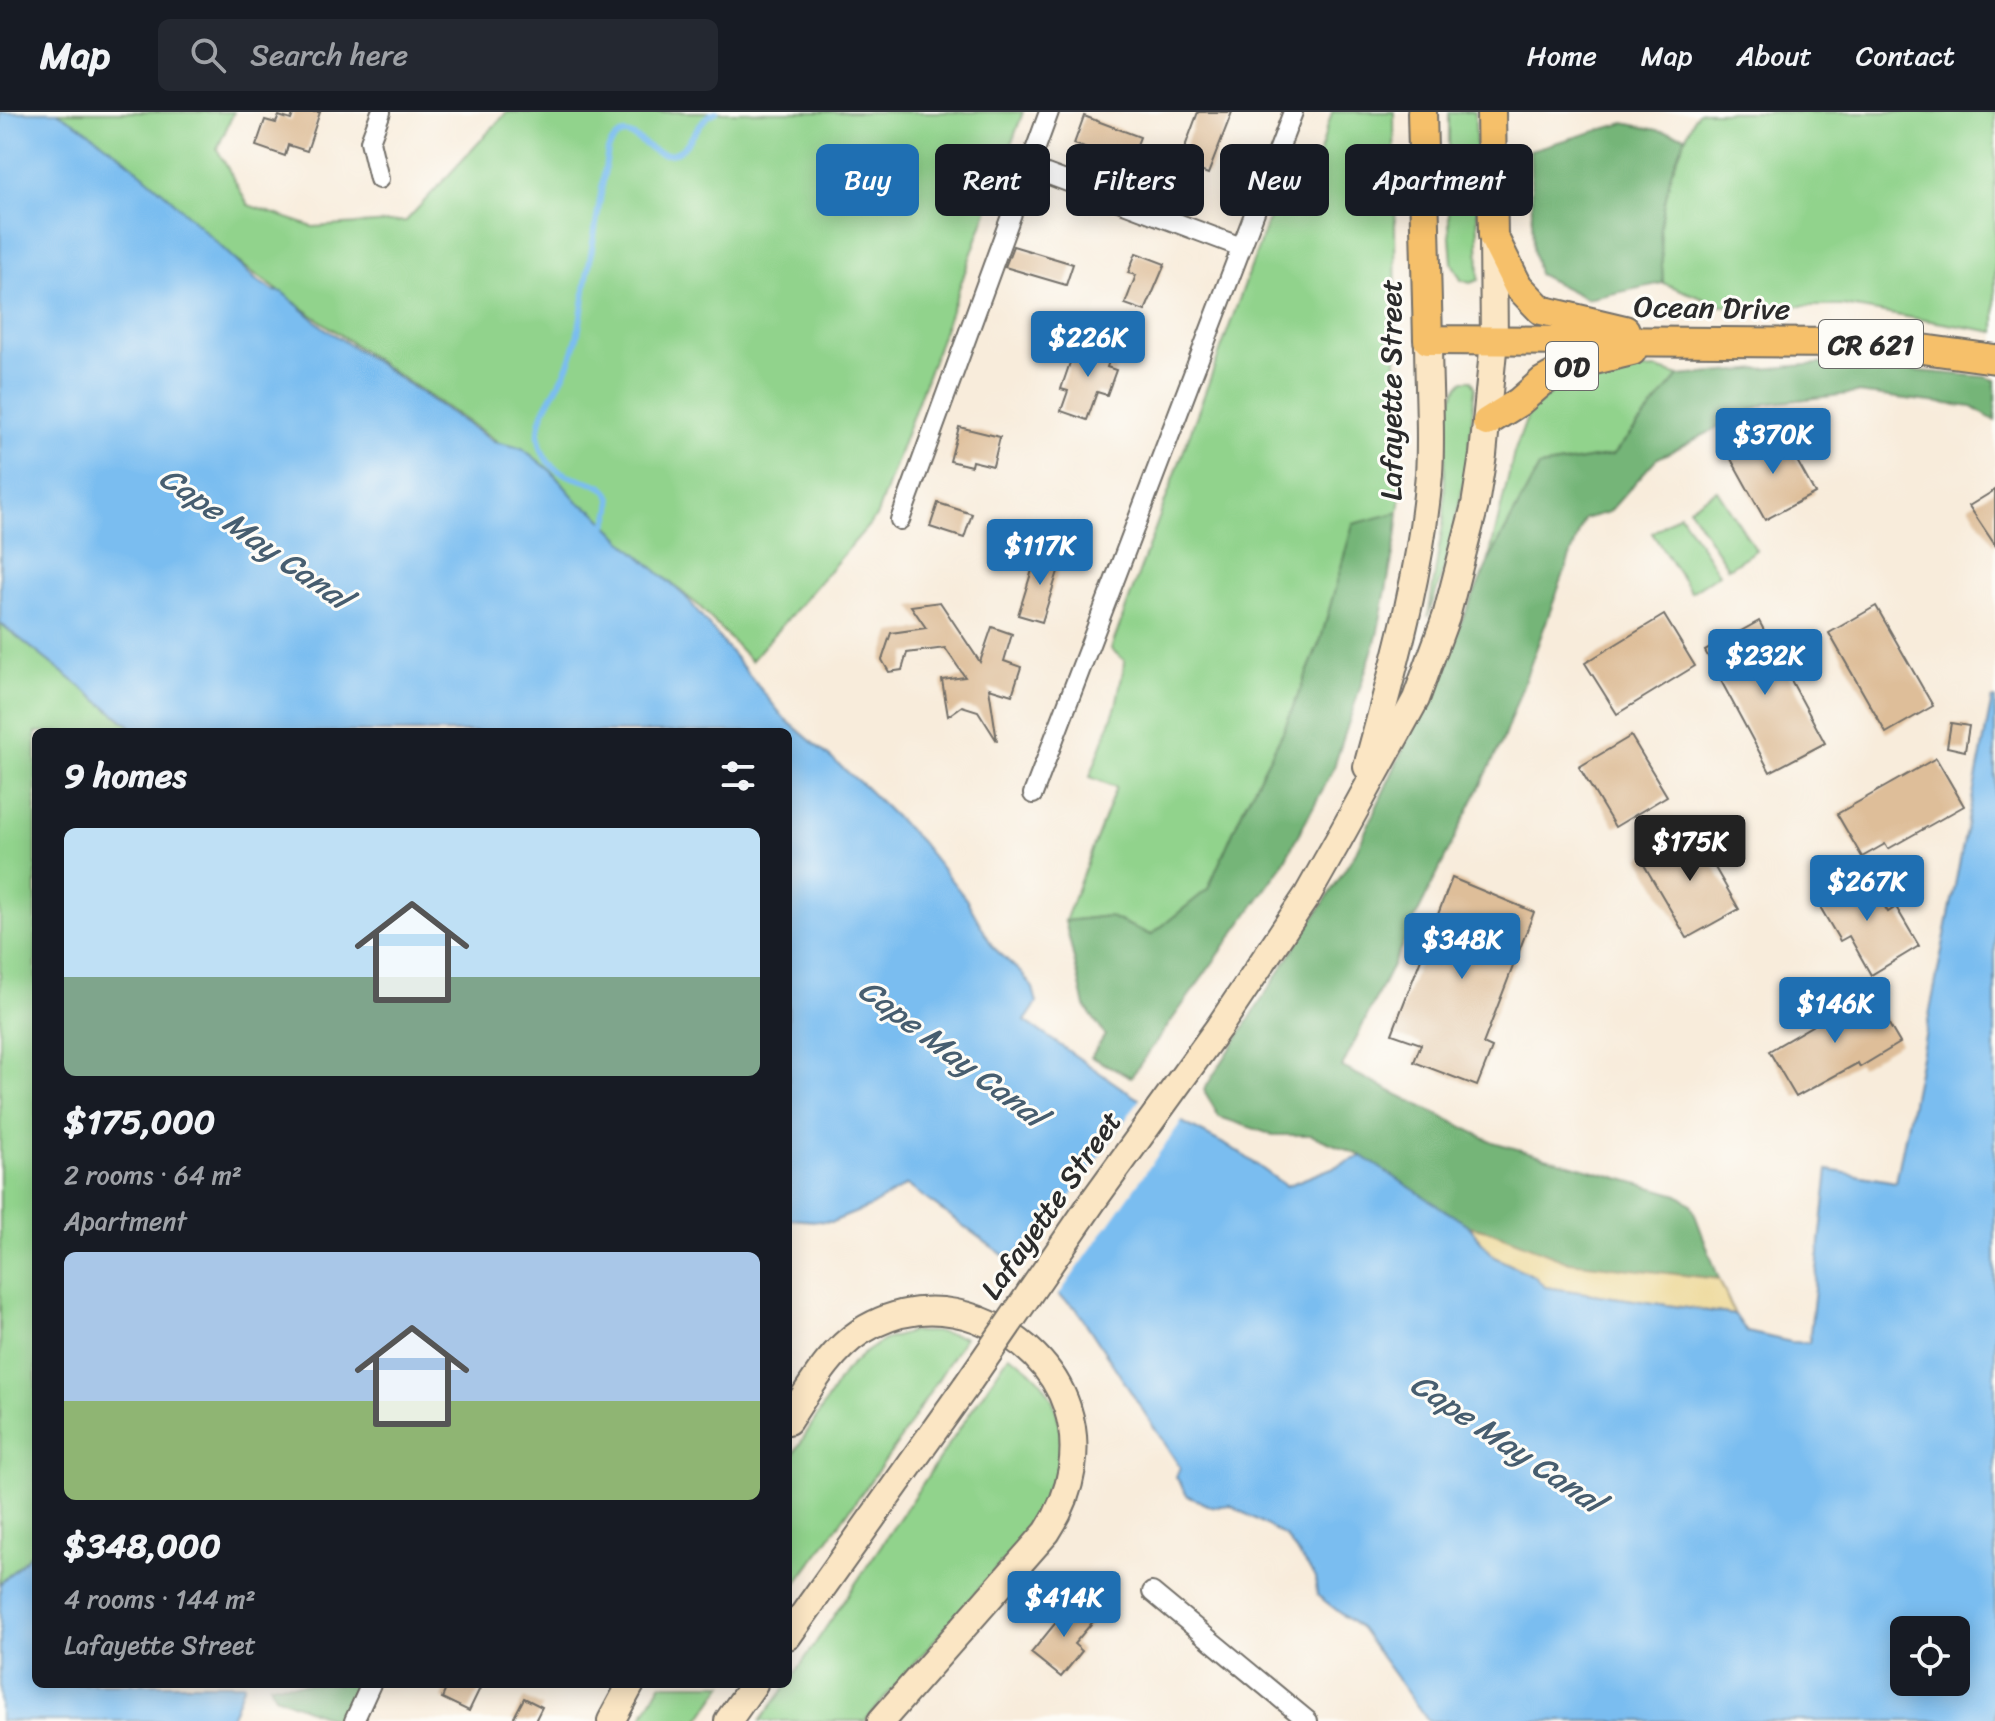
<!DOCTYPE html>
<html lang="en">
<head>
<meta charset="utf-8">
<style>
	:root { --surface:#171b24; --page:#242831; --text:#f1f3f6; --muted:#9ea1a6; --line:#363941; --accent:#1f6fb2 }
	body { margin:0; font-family:Sriracha,sans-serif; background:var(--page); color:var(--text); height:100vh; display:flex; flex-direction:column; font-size:30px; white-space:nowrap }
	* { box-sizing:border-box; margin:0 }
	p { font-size:26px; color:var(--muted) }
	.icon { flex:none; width:44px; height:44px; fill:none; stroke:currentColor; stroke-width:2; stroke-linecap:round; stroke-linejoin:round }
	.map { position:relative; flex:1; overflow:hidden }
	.panel { position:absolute; left:32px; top:616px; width:760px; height:960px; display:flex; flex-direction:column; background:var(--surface); border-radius:12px; box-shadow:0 4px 20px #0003 }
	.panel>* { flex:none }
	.top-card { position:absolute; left:816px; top:32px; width:760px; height:72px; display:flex; gap:16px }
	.tools { position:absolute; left:1890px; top:1504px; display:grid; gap:16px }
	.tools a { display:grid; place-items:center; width:80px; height:80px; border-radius:12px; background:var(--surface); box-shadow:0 4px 20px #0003; font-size:40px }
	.price { position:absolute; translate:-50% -68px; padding:0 18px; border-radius:8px; background:var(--accent); color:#fff; font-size:26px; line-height:52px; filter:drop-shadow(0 2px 4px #0008) }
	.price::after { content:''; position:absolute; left:50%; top:48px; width:24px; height:18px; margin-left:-12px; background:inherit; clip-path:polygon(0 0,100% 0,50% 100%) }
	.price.selected { background:#222; color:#fff }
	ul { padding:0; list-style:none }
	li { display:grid; align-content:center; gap:16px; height:424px; padding:0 32px }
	li span { display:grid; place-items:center; height:248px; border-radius:12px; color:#555 }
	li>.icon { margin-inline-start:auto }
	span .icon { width:144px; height:144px; fill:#fffc; stroke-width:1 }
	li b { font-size:34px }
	h2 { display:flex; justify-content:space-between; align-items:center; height:96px; padding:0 32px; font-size:34px }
	.chip { padding:0 28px; border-radius:12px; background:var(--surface); box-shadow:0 4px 20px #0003; font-size:28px; line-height:72px }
	.chip.selected { background:var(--accent); color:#fff }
	header { display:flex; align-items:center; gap:48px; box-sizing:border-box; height:112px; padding:0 40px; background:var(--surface); border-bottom:2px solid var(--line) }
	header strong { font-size:38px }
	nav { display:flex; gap:44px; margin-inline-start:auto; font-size:28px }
	.search { width:560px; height:72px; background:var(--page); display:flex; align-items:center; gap:20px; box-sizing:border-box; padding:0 28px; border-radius:12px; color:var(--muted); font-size:30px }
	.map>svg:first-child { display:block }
	.green { fill:#91d38c; stroke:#5e7f5c; stroke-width:2 }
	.forest { fill:#74b578; stroke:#507052; stroke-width:2 }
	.sand { fill:#eeda9e; stroke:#8c8264; stroke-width:2 }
	.water { fill:#7abdf0; stroke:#52748e; stroke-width:2; fill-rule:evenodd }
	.pier { fill:#f8ecdb }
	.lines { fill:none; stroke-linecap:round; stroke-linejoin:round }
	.stream { stroke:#7abdf0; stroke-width:6 }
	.building { fill:#debe99 }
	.minor-casing { stroke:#736f69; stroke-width:22 }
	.secondary-casing { stroke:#736f69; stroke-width:30 }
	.primary-casing { stroke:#736f69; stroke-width:32 }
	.minor { stroke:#fff; stroke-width:18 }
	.secondary { stroke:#fbe6c4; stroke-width:26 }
	.primary { stroke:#f6c06b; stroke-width:28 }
	.secondary-bridge-casing { stroke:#736f69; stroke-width:30; stroke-linecap:butt }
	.secondary-bridge { stroke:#fbe6c4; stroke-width:26 }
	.labels { text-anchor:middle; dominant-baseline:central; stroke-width:6; stroke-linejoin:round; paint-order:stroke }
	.shield { fill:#fdfcf7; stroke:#6a6a68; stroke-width:2 }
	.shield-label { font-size:28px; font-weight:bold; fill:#2b2b2b }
	.street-label { font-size:30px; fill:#2b2b2b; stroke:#fdfcf7 }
	.water-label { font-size:32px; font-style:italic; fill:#475e70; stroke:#fdfcf7 }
</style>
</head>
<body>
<header>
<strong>Map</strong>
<div class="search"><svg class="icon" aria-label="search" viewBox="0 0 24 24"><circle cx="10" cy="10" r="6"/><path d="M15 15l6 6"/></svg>Search here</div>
<nav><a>Home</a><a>Map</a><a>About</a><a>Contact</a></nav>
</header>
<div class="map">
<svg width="1995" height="1609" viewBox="0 0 1995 1609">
	<rect width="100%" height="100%" fill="#fdfcf7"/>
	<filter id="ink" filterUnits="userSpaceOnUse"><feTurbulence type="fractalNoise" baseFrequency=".0125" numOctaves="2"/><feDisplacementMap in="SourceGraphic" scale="16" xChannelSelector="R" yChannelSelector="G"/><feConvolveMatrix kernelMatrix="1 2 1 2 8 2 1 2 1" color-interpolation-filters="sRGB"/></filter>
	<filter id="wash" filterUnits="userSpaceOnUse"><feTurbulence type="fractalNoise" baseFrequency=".006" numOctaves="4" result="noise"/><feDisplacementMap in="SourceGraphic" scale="32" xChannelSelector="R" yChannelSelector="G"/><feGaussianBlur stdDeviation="1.8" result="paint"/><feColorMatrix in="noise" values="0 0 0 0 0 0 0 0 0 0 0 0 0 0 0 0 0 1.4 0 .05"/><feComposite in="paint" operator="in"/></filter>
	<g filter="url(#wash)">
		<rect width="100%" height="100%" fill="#f8ecdb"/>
		<g class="green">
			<polygon points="27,0 234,0 217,37 248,93 313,115 406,109 507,0 1023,0 876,405 751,549 699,494 498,330 377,249"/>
			<polygon points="1332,0 1394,0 1397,345 1402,375 1399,400 1353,413 1321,527 1283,620 1243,697 1208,777 1151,823 1108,804 1065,809 1116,675 1090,665 1116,594 1125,549 1111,537 1284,65 1315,56"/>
			<polygon points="1449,0 1475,0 1479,168 1470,171 1461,168 1452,151 1449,112"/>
			<polygon points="1699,0 1995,0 1995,220 1843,194 1722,194 1663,171 1660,115 1671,60 1694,6"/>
			<polygon points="1657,257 1679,264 1613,343 1539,355 1488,451 1514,341 1529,300 1562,271 1603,260"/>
			<polygon points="1464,268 1472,268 1475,275 1467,358 1444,457 1428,505 1444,406 1446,302 1456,277"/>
			<polygon points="1717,378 1756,438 1728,456 1689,396"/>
			<polygon points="1680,402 1719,462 1691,480 1652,421"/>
			<polygon points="0,511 138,620 36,620 36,1437 0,1472"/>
			<polygon points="911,1220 938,1220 965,1225 897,1332 788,1483 788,1351 845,1259 863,1242 884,1228"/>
			<path d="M1009,1243C1082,1285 1067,1360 1028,1420L865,1609H760L788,1572Z"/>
			<polygon points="661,1572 724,1572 698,1609 640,1609"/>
		</g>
		<g class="forest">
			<polygon points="1624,11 1686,24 1671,60 1660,115 1663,171 1587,187 1538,162 1533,136 1530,38"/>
			<polygon points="1830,251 1986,265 1995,268 1995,309 1972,295 1857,281 1765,292 1656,347 1609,400 1584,407 1502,630 1342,955 1493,1030 1678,1083 1691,1092 1719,1167 1569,1150 1490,1119 1469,1114 1362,1044 1311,1023 1273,1023 1219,1005 1204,978 1356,740 1488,451 1539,355 1613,343 1679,264"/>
			<polygon points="1399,400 1396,427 1377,524 1333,658 1280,757 1131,965 1091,945 1105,923 1085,894 1065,809 1108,804 1151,823 1208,777 1243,697 1283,620 1321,527 1353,412"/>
			<polygon points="270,1572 359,1572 348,1596 336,1609 275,1584"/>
		</g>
		<polygon class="sand" points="1469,1114 1490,1119 1569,1150 1719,1167 1735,1203 1545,1175 1534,1164 1494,1145"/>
		<g class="water">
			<path d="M0,0H57L82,15L123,45L167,83L256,168L274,179L282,180L323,215L494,330L522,336L551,359L579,391L594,399L625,431L686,485L784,606L865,675L920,729L966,787L993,835L1021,861L1033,876L1037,891L1025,909L1135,985L1239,1040L1286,1074L1362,1044L1469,1114L1494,1145L1534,1164L1545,1175L1735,1203L1747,1220L1791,1230L1809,1231L1828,1058L1896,1070L1992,587H1995V1609H1428L1361,1517L1317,1483L1315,1465L1285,1424L1230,1393L1212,1395L1188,1384L1176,1365L1180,1355L1076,1196L907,1073L869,1095L832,1110L788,1107V620H138L0,511ZM1904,1518H1956V1570H1904Z"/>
			<polygon points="36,1437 36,1572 244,1572 230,1609 0,1609 0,1472"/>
		</g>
		<polygon class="pier" points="1142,984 1184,1006 1056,1187 1019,1159"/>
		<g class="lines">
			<path class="stream" d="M604,417C638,346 546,391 539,326C537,298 558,279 568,254C579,228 582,198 586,171C594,126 601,82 608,38C626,0 643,41 665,42C692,44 693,8 716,0"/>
		</g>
		<g id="blocks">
			<g class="building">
				<polygon points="294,0 320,0 307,39 288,33 285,44 256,34 265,8 276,11 279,4 291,8"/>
				<polygon points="1198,0 1232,0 1208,62 1179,51"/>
				<polygon points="1084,4 1140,25 1129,53 1074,32"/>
				<polygon points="1013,134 1073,152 1066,173 1005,155"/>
				<polygon points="1136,141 1165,152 1145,199 1125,192 1136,163 1128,161"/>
				<polygon points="1088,226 1114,235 1107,255 1116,258 1107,283 1097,280 1087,308 1061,299 1068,279 1061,277 1073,242 1082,245"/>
				<polygon points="959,315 1000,325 993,354 972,349 971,354 950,349"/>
				<polygon points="1781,320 1815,381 1765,408 1731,347"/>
				<polygon points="1995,378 1995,433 1969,394"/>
				<polygon points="938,391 972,402 964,426 930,415"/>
				<polygon points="1038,439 1062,447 1042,510 1018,503"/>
				<polygon points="940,490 980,550 992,515 1012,522 1004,549 1021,555 1012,583 989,576 997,629 978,599 962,594 948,604 942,568 965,565 945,536 907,541 902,558 889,560 882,548 891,521 926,516 911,494"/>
				<polygon points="1876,494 1933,594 1886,621 1829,521"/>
				<polygon points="1664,503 1695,554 1617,602 1585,551"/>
				<polygon points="1759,509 1825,631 1770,660 1705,539"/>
				<polygon points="1951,611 1969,614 1965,639 1947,635"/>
				<polygon points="1631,624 1667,684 1615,715 1579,655"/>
				<polygon points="1936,646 1964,694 1888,737 1885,732 1862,745 1837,702"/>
				<polygon points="1692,716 1739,797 1687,826 1640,746"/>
				<polygon points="1864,760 1888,800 1896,795 1919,834 1871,863 1849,824 1840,829 1816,788"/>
				<polygon points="1452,766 1534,800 1483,932 1492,936 1477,974 1414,950 1421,932 1392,922"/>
				<polygon points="1870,880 1900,931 1860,955 1858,951 1796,985 1769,939"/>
				<polygon points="1075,1487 1097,1505 1074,1532 1082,1539 1061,1565 1031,1541"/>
				<polygon points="448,1572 482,1572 469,1599 442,1586"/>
				<polygon points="524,1586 542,1595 535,1609 512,1609"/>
			</g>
		</g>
	</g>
	<g filter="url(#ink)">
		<use href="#blocks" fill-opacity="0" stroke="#736f69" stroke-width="2"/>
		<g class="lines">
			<defs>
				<g id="minor">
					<polyline points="1028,55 1241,135"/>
					<polyline points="379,67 370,29 381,0"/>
					<polyline points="900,408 1049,0"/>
					<polyline points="1033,682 1293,0"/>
					<polyline points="1152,1480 1308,1609"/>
					<polyline points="354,1609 371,1572"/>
				</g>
				<g id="secondary">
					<path d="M1367,655C1393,558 1421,463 1429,362C1432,318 1428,272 1428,228"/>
					<polyline points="1219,915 1308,782 1339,727 1416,587 1446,505 1475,393 1483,343 1494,228 1493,124"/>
					<path d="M788,1309C809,1278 828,1241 860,1220C896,1197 937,1192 977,1207C1070,1242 1101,1337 1047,1420L881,1609"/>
					<polyline points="788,1524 966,1274"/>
					<polyline points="611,1609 631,1572"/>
					<polyline points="728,1609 754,1572"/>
				</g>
				<g id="primary">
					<polyline points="1422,0 1428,228 1853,231 1908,235 1995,247"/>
					<polyline points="1491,0 1493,124 1518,174 1541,198 1625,218"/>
					<polyline points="1487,310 1519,290 1542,270 1570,254 1632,239"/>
				</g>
			</defs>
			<use href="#minor" class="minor-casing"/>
			<use href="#secondary" class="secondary-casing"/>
			<use href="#primary" class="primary-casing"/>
			<use href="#minor" class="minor"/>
			<use href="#secondary" class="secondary"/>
			<use href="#primary" class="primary"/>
			<defs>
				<polyline id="secondary-bridge" points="966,1274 1093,1089 1219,915"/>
			</defs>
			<use href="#secondary-bridge" class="secondary-bridge-casing"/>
			<use href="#secondary-bridge" class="secondary-bridge"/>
		</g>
	</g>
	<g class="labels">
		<g class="shield">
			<rect x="1819" y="208" width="104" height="48" rx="6"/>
			<rect x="1546" y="230" width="52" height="48" rx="6"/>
		</g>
		<g class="shield-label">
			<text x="1871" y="232">CR 621</text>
			<text x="1572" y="254">OD</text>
		</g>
		<g class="street-label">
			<text transform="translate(1712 196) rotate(1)">Ocean Drive</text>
			<text transform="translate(1391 278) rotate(-90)">Lafayette Street</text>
			<text transform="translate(1051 1093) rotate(-55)">Lafayette Street</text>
		</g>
		<g class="water-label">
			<text transform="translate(255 426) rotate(35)">Cape May Canal</text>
			<text transform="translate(952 941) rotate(37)">Cape May Canal</text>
			<text transform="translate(1507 1331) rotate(34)">Cape May Canal</text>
		</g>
	</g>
</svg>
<div class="tools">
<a><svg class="icon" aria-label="locate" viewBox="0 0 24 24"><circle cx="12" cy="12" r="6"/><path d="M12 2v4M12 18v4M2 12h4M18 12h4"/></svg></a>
</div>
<b class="price" style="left:1088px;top:267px">$226K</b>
<b class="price" style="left:1773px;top:364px">$370K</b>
<b class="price" style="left:1040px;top:475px">$117K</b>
<b class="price" style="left:1765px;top:585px">$232K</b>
<b class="price selected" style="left:1690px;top:771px">$175K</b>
<b class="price" style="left:1867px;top:811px">$267K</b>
<b class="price" style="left:1462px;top:869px">$348K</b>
<b class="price" style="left:1835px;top:933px">$146K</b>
<b class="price" style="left:1064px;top:1527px">$414K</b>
<div class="top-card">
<a class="chip selected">Buy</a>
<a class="chip">Rent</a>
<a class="chip">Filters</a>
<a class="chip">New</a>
<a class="chip">Apartment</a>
</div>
<section class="panel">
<h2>9 homes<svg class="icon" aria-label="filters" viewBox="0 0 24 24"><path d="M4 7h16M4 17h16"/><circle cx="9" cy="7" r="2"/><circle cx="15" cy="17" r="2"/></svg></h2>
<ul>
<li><span style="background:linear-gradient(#bfe0f5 60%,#7fa58c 0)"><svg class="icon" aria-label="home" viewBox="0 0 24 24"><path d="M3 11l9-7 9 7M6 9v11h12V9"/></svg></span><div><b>$175,000</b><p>2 rooms · 64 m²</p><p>Apartment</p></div></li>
<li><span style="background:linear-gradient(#a9c7e8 60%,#8fb573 0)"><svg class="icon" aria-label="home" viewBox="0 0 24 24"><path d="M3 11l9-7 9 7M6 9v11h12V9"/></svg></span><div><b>$348,000</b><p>4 rooms · 144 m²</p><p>Lafayette Street</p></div></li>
</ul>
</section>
</div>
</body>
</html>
